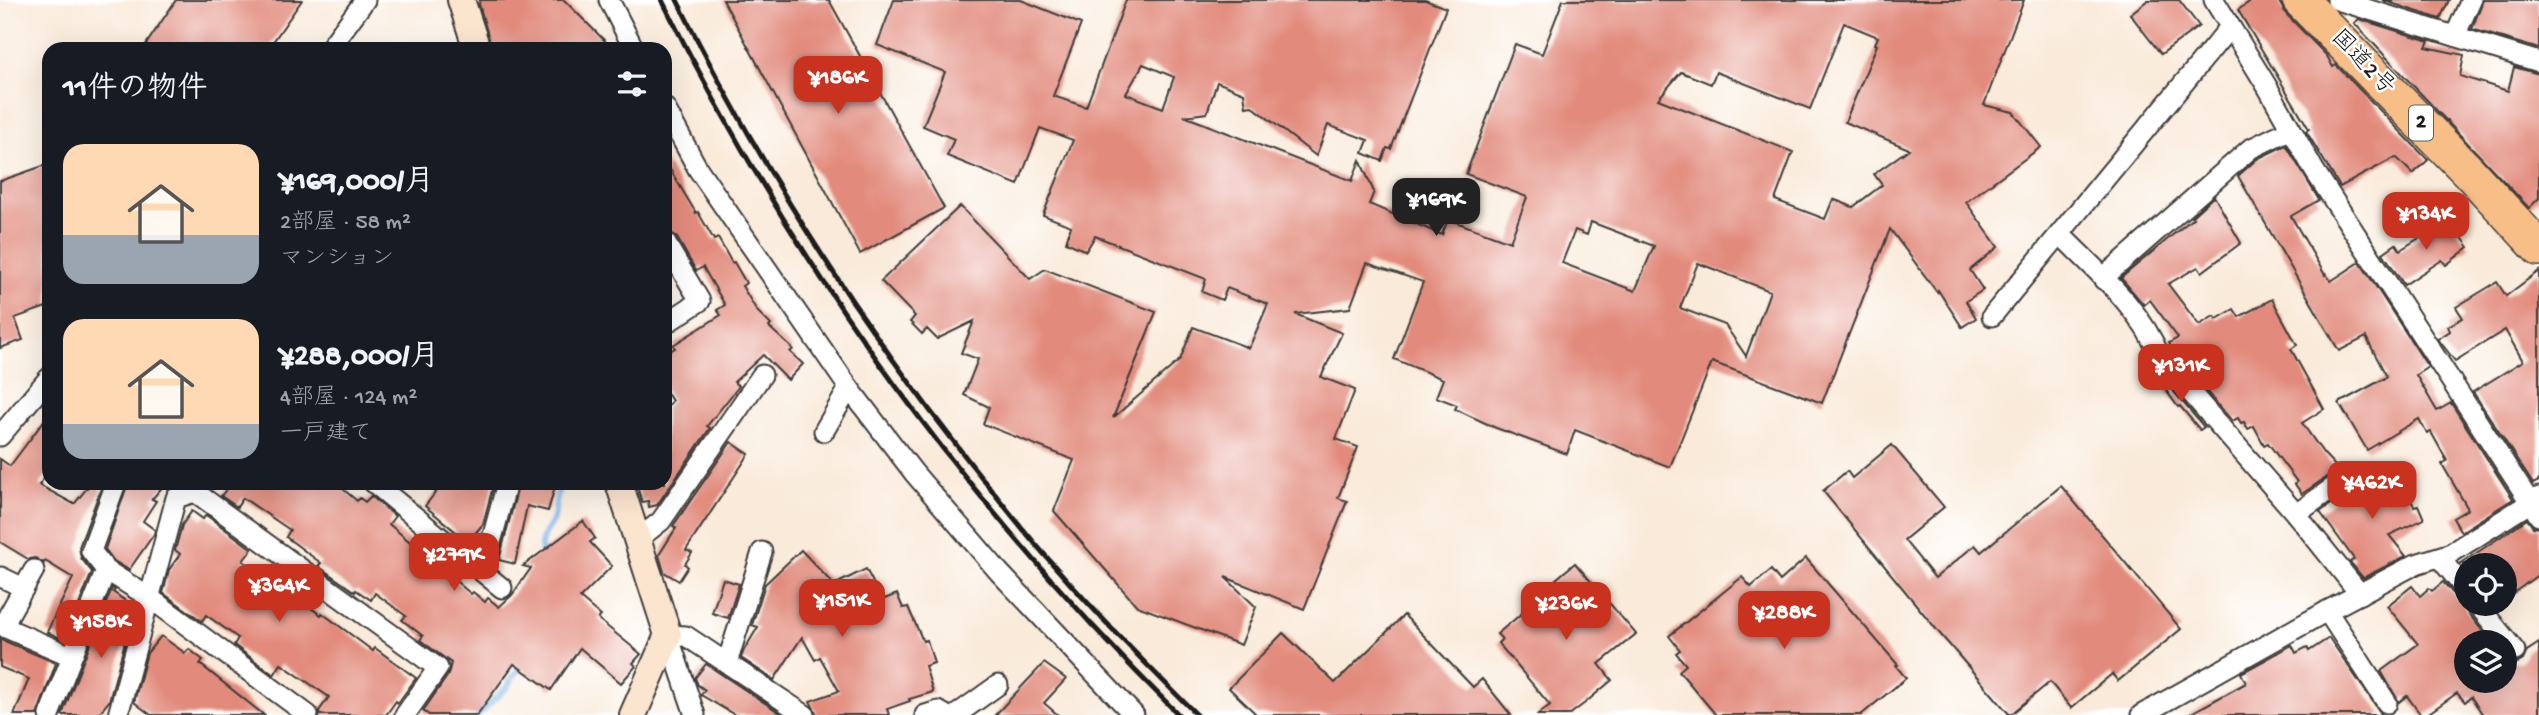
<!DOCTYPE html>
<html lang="ja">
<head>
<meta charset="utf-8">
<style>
	:root { --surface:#171b24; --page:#20242c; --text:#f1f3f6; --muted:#9ea1a6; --accent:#c8321e }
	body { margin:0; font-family:"Gochi Hand","Klee One",sans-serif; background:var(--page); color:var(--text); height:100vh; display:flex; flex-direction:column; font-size:26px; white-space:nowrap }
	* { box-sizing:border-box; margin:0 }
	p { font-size:23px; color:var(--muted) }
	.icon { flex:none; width:38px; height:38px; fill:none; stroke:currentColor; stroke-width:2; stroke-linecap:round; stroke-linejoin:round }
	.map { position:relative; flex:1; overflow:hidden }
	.sheet { position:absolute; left:42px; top:42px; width:630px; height:448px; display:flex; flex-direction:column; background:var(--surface); border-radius:21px; box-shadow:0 7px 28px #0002 }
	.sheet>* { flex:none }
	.fabs { position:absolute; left:2454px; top:553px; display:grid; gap:14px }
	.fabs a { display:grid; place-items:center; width:63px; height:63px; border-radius:50%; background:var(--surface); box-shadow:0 7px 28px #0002; font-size:35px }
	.price { position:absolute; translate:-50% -60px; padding:0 16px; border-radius:14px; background:var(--accent); color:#fff; font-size:23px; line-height:46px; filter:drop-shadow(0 2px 4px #0008) }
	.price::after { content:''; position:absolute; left:50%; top:42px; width:21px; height:16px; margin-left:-10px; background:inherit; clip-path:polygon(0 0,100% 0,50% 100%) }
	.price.active { background:#222; color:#fff }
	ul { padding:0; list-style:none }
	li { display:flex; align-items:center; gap:21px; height:175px; padding:0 21px }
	li span { display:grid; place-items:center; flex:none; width:196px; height:140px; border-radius:21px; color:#555 }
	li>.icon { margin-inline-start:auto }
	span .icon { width:84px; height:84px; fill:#fffc; stroke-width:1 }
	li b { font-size:30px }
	h2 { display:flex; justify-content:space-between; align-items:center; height:84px; padding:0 21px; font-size:30px }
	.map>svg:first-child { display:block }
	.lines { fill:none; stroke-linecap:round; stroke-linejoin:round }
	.stream { stroke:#78b3e9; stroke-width:6 }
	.building { fill:#e28b7d; fill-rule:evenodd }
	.street-casing { stroke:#3d3b38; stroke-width:23 }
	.secondary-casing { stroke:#3d3b38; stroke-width:30 }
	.highway-casing { stroke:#3d3b38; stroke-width:38 }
	.street { stroke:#fff; stroke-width:19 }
	.secondary { stroke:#fce5cf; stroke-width:26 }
	.highway { stroke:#f7be88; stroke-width:35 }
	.rail { stroke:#1c1c1c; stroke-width:5 }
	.labels { text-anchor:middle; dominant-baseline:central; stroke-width:5; stroke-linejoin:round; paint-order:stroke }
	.shield { fill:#fff; stroke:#606060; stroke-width:2 }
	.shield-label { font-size:21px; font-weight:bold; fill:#1c1c1c }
	.street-label { font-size:23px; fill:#1c1c1c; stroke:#fff }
</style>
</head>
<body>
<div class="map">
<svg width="2539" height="715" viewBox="0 0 2539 715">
	<rect width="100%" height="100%" fill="#fff"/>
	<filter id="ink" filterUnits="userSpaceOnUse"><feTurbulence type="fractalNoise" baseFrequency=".0143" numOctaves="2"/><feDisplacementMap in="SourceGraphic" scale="14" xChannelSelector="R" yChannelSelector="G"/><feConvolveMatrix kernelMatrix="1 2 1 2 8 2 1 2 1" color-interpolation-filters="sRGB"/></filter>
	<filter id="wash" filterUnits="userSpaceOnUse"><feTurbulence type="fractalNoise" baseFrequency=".00686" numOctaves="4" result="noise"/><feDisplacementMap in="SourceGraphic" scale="28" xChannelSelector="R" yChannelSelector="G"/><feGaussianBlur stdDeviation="1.57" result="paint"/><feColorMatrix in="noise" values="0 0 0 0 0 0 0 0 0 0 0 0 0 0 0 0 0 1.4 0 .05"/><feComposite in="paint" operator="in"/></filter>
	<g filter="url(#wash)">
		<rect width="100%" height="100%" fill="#f9ead9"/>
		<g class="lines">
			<g class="stream">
				<polyline points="547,557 542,553 541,544 544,534 554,518 559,483"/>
				<polyline points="478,715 506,688 524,661"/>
			</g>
		</g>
		<g id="blocks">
			<g class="building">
				<polygon points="176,0 302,0 268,49 143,49"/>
				<polygon points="480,0 564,0 613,49 492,49 479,4"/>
				<polygon points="723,0 829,0 944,208 860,254"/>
				<path d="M894,0H1021L1081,24L1053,96L1086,107L1126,0H1425L1446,8L1391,149L1387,148L1382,161L1363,153L1368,140L1328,125L1316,156L1252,106L1246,107L1244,93L1217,82L1207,113L1184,116L1352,181L1360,160L1374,192L1369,204L1442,235L1448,219L1510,242L1527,197L1466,174L1515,44L1542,54L1563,0H2024L1984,105L2013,112L2041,147L1966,202L1998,247L1970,270L1983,290L1966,301L1976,318L1962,327L1938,290L1937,292L1890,229L1822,403L1712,362L1670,467L1575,430L1567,454L1496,428L1455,409L1457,405L1436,397L1443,379L1394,359L1423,282L1367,263L1350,308L1295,314L1342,333L1321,377L1355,390L1336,439L1358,447L1338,498L1347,501L1304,609L1225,577L1256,607L1241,645L1137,606L1054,511L1074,460L983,424L989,407L964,395L978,359L961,353L974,321L937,339L927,329L922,334L910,322L915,316L881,281L960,206L1030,279L1045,269L1156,312L1113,418L1180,360L1193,327L1249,348L1268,304L1227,288L1222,300L1202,292L1206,279L1095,236L1086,251L1066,242L1071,226L1043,215L1073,140L1040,128L1018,185L947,156L954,139L923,126L945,72L877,45ZM1844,23L1878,37L1875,44L1877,45L1845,122L1909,149L1874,174L1882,185L1853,207L1833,199L1825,219L1775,200L1793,152L1658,99L1681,72L1711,84L1716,72L1810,109ZM1143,64L1174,77L1163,108L1126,94ZM1591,222L1654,246L1635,291L1562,263L1575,230L1587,235ZM1698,263L1770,291L1746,356L1725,325L1680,308Z"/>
				<polygon points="2148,0 2179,0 2199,26 2161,54 2130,14"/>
				<polygon points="2252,0 2278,0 2286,14 2327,56 2333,67 2336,65 2428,160 2413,174 2397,158 2392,159 2340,187 2306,131 2309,129 2238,10"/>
				<polygon points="2382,0 2449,0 2440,19"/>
				<polygon points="2483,0 2539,0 2539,49 2472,29"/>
				<polygon points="2359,19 2429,41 2426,47 2464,55 2460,76 2508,91 2514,67 2539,74 2539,198 2529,208 2354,23"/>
				<polygon points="2286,145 2319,200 2291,216 2325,275 2326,274 2331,281 2360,262 2428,367 2416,375 2437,411 2451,403 2513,499 2461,532 2453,518 2468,509 2442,464 2447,461 2431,432 2427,434 2419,419 2367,450 2339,403 2387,377 2366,337 2339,351 2238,176 2257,159"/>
				<polygon points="665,161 696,213 698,212 714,240 718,238 732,263 734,262 746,283 742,286 757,311 771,325 769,327 793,349 790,352 803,364 788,380 763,355 734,382 739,386 707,426 710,428 657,505 649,507 648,501 642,502 636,483 665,483 665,409 672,401 665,390 665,354 675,348 673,345 721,315 717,310 725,305 703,267 696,271 676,236 665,230"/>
				<polygon points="49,164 49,306 15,318 23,340 0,348 0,181"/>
				<polygon points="2214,196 2241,243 2202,272 2198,267 2168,284 2199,325 2214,316 2217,319 2234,309 2239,317 2272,299 2297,345 2291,349 2324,409 2302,423 2324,454 2341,472 2331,474 2302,494 2295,484 2297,482 2268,443 2264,445 2254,426 2248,429 2244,422 2241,423 2238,418 2232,421 2178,359 2169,343 2178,338 2150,300 2144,305 2121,278 2193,218 2191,217"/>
				<polygon points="2448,219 2469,247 2446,265 2442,260 2404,285 2383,253 2396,244 2400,250 2421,237 2422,238"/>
				<polygon points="2539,271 2539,481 2533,484 2473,392 2523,361 2505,330 2455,361 2438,339 2450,331 2448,326 2463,318 2456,307 2497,282 2506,296"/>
				<polygon points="2163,379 2204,427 2200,430 2180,406 2178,407 2160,382"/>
				<polygon points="49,414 49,472 39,485 72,503 75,503 91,483 103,483 79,547 81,558 92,572 65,640 47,632 73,578 45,561 44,563 35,558 28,559 0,542 0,459 10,466"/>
				<polygon points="731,442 749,454 686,550 692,553 685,564 688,567 679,581 664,572 659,555 676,528 673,526"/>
				<polygon points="1892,445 1944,507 1904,540 1935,578 1975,545 1981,552 2061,486 2181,629 2118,681 2112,674 2071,708 2050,682 2010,715 1941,635 1823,491 1847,471 1852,478"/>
				<polygon points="2374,467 2390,488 2402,482 2414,506 2418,505 2424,519 2389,535 2406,556 2363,578 2350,562 2354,559 2320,512 2345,494 2350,484"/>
				<polygon points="128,483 166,483 152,499 156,501 143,521 155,530 154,534 129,570 114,561 105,549"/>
				<polygon points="223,483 336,483 357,501 360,498 365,502 371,496 395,516 389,524 471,594 473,592 485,602 488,598 499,607 512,595 531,568 523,566 583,521 595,538 590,542 612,566 580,598 601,616 598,619 641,654 633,663 636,666 621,683 580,648 551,690 514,664 477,715 429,715 423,711 448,675 451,663 420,640 423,636 402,620 406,616 375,593 371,600 356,590 355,592 318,566 321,563 286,537 290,530 243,498 237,507 221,496 228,487"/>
				<polygon points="443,483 494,483 483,524 468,542 425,506"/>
				<polygon points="519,483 556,483 548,511 527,506 515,564 499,560"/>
				<polygon points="192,511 203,519 206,515 252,549 243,561 257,570 255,572 306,608 308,606 321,615 322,613 373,651 375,648 416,678 398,703 396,701 386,715 320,715 319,711 329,697 281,664 274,675 234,645 238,638 206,615 202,621 163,593 169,570 180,554 175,550 182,525"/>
				<polygon points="2527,519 2533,527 2539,528 2539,574 2504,600 2504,565 2460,564"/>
				<polygon points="801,550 834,585 866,569 882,600 897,594 903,608 908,607 923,641 927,640 934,663 925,666 933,692 909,699 910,701 887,709 889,715 817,715 810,701 839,691 820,657 815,660 802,637 774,680 741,658 744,650 758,627 752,625 765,584"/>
				<polygon points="1806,558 1898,665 1896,666 1906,678 1861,715 1716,715 1679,671 1686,665 1676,653 1680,650 1669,636 1742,577 1751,587 1771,570 1780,581"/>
				<polygon points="1575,563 1636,634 1599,664 1612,680 1585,703 1569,715 1537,715 1550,705 1498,643 1502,639 1497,634 1539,599 1536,596"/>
				<polygon points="723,579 739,584 728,618 712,613"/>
				<polygon points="2443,582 2457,598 2465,602 2467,612 2492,642 2466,642 2466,681 2504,681 2504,657 2510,662 2518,663 2523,660 2527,651 2539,643 2539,715 2483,715 2471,697 2465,702 2457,693 2426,715 2421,715 2407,696 2399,702 2381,671 2418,644 2387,606 2412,586 2420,596 2429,588 2432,591"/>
				<polygon points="112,588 115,590 113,592 134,607 130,624 122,635 126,638 109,701 98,715 62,715"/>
				<polygon points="1404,615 1473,687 1482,679 1511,715 1257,715 1229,688 1283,633 1335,683"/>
				<polygon points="161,636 185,653 189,649 203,660 200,664 264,715 151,715 134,702 147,653"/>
				<polygon points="2329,638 2382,715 2188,715 2246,683 2241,673 2265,660 2292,645 2296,653 2307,647 2309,651"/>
				<polygon points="0,639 56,663 37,715 14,715 29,679 0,667"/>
				<polygon points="1044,663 1066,679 1044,703 1058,715 995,715"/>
				<polygon points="706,664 783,715 735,715 701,695 705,690 698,685 695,678"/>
			</g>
		</g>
	</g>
	<g filter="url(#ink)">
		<use href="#blocks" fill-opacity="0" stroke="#3d3b38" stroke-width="2"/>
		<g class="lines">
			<defs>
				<g id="street">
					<polyline points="609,0 634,49"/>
					<polyline points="2214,0 2268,88 2314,170 2539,516"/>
					<polyline points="2337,0 2539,62"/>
					<polyline points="2455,36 2471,0"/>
					<polyline points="329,49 365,0"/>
					<polyline points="665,108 698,169 849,388 914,473 999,572 1134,715"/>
					<path d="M2060,234C2096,271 2141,308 2160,357L2296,514L2360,594"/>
					<polyline points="665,242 700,301 665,324"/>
					<polyline points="2104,280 2111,271 2250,149 2291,129"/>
					<polyline points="1992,316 2230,27"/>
					<polyline points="824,431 849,388"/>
					<polyline points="0,436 49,378"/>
					<polyline points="116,483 91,551 106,570 150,598 308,715"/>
					<polyline points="374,483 502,588"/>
					<polyline points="2296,514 2338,484"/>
					<polyline points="637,540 661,521 762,375"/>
					<polyline points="2439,557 2466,590"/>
					<polyline points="34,570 8,616 6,628 71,656"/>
					<polyline points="483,572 507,483"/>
					<polyline points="1,577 24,588"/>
					<polyline points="2477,604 2515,651"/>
					<polyline points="2327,611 2387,703"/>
					<polyline points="727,663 762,552"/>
					<polyline points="49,715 106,570"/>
					<polyline points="118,715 176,498 195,492 438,668 405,715"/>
					<polyline points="695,715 668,635 686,636 805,715"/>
					<polyline points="925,715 938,711 945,715"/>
					<polyline points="956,715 998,685"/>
					<polyline points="2141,715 2327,611 2416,564 2451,553 2539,497"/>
				</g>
				<g id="secondary">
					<polyline points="461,0 477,49"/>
					<polyline points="619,483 668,635 633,715"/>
				</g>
				<polyline id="highway" points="2300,0 2469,172 2539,248"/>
			</defs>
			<use href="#street" class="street-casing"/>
			<use href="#secondary" class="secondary-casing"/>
			<use href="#highway" class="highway-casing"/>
			<use href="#street" class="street"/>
			<use href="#secondary" class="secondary"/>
			<use href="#highway" class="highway"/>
			<g class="rail">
				<path d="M662,0C794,266 968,506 1179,715"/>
				<path d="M677,0C759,165 857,319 971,464C999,499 1027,536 1058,570C1102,620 1150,668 1197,715"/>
			</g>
		</g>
	</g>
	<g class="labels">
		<rect class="shield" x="2409" y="105.5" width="24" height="35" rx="5"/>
		<g class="shield-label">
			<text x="2421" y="123">2</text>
		</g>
		<g class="street-label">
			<text transform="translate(2362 63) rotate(46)">国道2号</text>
		</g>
	</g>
</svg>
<div class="fabs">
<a><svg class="icon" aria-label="locate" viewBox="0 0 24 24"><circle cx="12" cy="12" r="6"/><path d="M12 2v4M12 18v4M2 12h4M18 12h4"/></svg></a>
<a><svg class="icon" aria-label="layers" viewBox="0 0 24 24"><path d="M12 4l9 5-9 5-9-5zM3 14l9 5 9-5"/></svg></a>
</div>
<b class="price" style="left:838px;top:116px">¥186K</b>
<b class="price active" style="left:1436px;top:238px">¥169K</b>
<b class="price" style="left:2426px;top:252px">¥134K</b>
<b class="price" style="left:2181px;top:404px">¥131K</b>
<b class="price" style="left:2372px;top:521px">¥462K</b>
<b class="price" style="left:454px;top:593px">¥279K</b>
<b class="price" style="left:279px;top:624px">¥364K</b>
<b class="price" style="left:842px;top:639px">¥151K</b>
<b class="price" style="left:1566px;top:642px">¥236K</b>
<b class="price" style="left:1784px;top:651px">¥288K</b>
<b class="price" style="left:101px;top:660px">¥158K</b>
<section class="sheet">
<h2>11件の物件<svg class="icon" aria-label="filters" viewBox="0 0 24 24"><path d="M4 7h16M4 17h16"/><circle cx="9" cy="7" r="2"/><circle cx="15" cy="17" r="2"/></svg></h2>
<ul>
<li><span style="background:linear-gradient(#ffd9b3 65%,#9aa5b1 0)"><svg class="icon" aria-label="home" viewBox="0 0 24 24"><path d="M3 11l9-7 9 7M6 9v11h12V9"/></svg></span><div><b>¥169,000/月</b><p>2部屋 · 58 m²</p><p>マンション</p></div></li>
<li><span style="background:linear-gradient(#ffd9b3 75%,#9aa5b1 0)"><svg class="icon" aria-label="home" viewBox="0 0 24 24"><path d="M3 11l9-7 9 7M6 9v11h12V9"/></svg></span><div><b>¥288,000/月</b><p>4部屋 · 124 m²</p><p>一戸建て</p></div></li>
</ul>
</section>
</div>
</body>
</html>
